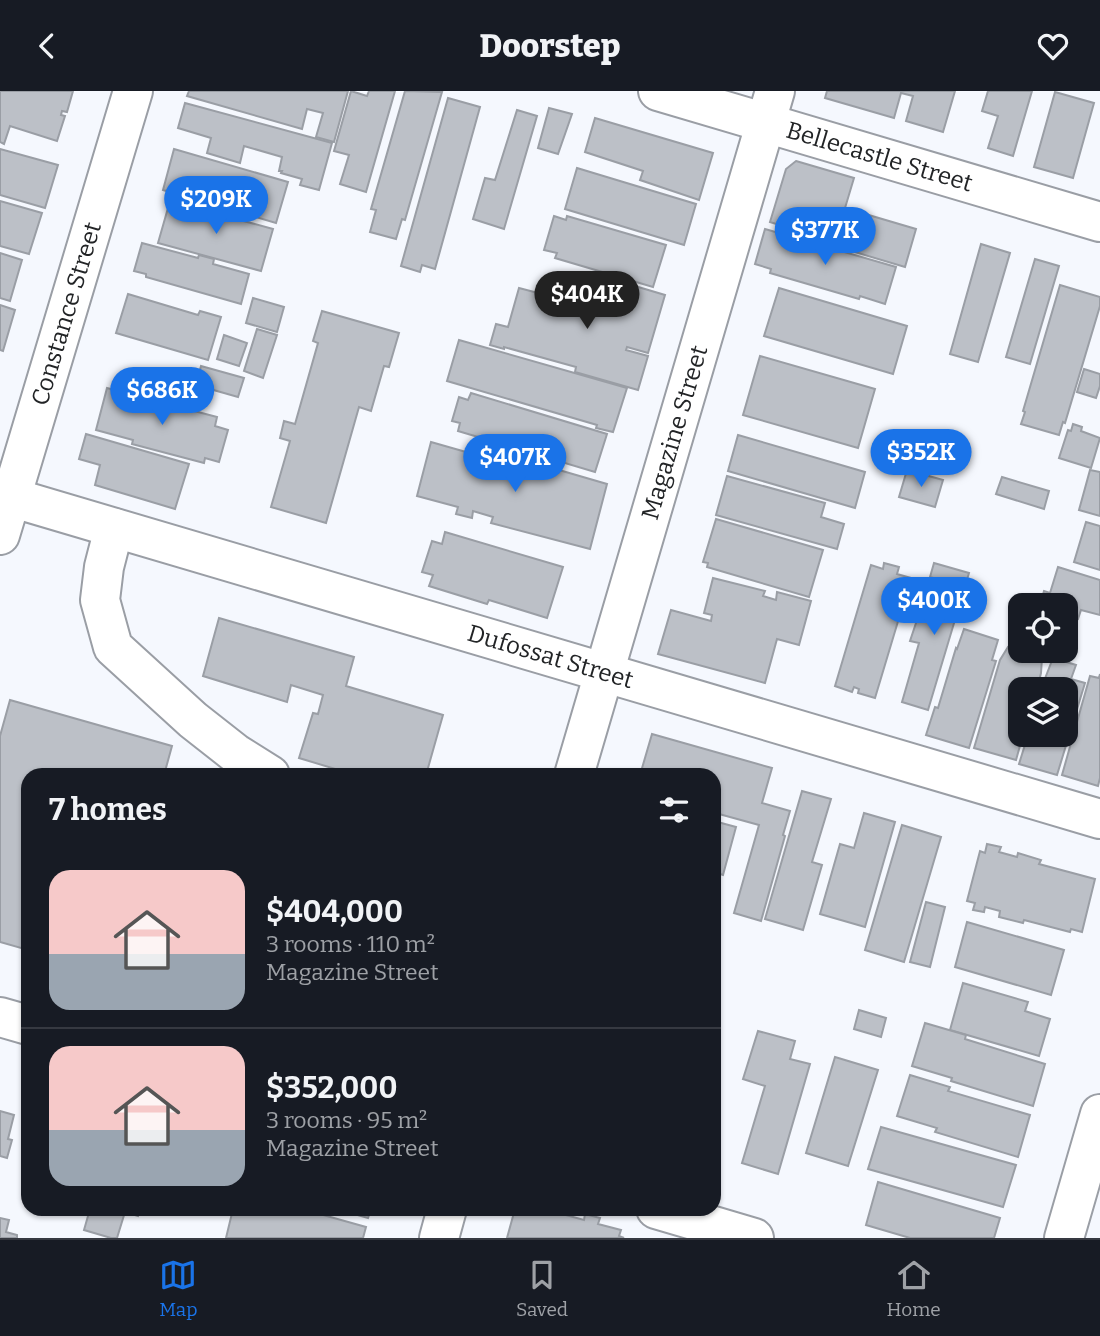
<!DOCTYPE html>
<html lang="en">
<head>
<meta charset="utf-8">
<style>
	:root { --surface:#171b24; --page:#20242c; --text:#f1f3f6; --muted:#9ea1a6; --line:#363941; --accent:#1a73e8 }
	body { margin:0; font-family:Bitter,serif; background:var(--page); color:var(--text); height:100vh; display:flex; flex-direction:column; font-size:26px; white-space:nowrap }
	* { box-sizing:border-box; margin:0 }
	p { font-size:23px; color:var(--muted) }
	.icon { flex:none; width:38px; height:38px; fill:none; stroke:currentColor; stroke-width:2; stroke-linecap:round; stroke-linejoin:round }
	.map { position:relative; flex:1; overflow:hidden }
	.side { position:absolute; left:21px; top:677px; width:700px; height:448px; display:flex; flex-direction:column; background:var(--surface); border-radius:21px; box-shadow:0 2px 5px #0004 }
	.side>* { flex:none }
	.fabs { position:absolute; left:1008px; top:502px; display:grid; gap:14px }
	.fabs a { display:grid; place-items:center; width:70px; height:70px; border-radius:14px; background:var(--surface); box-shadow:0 2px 5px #0004; font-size:35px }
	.price { position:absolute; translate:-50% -60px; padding:0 16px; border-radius:24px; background:var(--accent); color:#fff; font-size:23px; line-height:46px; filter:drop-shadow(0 2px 4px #0008) }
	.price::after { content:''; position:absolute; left:50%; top:42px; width:21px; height:16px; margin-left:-10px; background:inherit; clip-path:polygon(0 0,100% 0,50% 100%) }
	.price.current { background:#222; color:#fff }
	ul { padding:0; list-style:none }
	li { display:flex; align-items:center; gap:21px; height:175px; padding:0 28px }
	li+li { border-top:2px solid var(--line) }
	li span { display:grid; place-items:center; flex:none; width:196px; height:140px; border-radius:21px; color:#555 }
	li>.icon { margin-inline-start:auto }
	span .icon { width:84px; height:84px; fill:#fffc; stroke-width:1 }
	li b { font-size:30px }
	h2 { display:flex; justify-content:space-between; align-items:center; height:84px; padding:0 28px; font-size:30px }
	header { display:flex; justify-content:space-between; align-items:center; height:91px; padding:0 28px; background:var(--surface); font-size:32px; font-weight:800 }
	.menu { display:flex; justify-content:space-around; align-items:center; height:98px; border-top:2px solid var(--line); background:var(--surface); font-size:19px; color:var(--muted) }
	.menu a { display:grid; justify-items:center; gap:4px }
	.menu .current { color:var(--accent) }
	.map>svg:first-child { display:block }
	.building { fill:#bcc0c7; stroke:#9a9ea5; stroke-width:2 }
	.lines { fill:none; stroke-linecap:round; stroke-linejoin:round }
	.minor-casing { stroke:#9a9ea5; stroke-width:42 }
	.minor { stroke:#fff; stroke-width:38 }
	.labels { text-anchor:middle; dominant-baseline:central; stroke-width:5; stroke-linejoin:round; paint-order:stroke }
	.street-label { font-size:24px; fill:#222426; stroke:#f5f8fe }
</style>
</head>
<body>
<header><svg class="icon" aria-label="back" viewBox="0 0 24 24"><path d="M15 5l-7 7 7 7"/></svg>Doorstep<svg class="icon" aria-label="heart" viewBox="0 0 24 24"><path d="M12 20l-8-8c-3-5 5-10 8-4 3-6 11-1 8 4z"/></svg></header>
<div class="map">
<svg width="1100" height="1147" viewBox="0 0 1100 1147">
	<rect width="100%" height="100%" fill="#f5f8fe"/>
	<g class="building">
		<polygon points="0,0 73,0 67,21 62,20 61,24 65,25 57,50 10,35 4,53 0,51"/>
		<polygon points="189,0 348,0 334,51 316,46 323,22 307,18 302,38 187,5"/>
		<polygon points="351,0 367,5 369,0 395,0 366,101 340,93 349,64 334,60"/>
		<polygon points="405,0 442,1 405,129 402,128 396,148 370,141 376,119 371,118"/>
		<polygon points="827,0 955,0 943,41 906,30 913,5 901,2 894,27 825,7"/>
		<polygon points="988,0 1032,0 1013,65 988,57 998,25 982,20"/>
		<polygon points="1055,1 1094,12 1073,87 1034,76"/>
		<polygon points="448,7 480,16 435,178 422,174 420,181 401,175"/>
		<polygon points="185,12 332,52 319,99 300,94 302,88 281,82 282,80 279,80 282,66 244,55 240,72 207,62 211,47 178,37"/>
		<polygon points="549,17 572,23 558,63 538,57"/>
		<polygon points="517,19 537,25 504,138 473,128 485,87 495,89"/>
		<polygon points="595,27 713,62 699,109 640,89 643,80 585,61"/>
		<polygon points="0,58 58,74 45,117 0,104"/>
		<polygon points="174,58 288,91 276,132 163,99"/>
		<polygon points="796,70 854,87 845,117 916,138 905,176 781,139 783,135 770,131 786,78"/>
		<polygon points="577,77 696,113 684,154 565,118"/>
		<polygon points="0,110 42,122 29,163 0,155"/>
		<polygon points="170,110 273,138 261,180 158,152"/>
		<polygon points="554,125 566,129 567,125 666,154 653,196 555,167 557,162 544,159"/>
		<polygon points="765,138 896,176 885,213 860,205 859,208 770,182 771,178 755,173"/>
		<polygon points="142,152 198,167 199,164 214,168 213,173 249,183 241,213 146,186 146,183 134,180"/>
		<polygon points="981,153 1010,162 978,271 950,263"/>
		<polygon points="0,162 22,169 10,210 0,207"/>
		<polygon points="1035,168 1059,175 1030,273 1006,266"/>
		<polygon points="608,187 665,204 648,262 627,256 626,259 648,265 638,299 575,281 576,276 504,256 504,258 490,254 496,233 508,236 519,197 576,212 579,202 599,208 600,207 602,208"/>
		<polygon points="1060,194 1100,206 1100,215 1065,332 1063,331 1059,344 1021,333 1025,321 1023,320"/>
		<polygon points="779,197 907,235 893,283 764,245"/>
		<polygon points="128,203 198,224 200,220 221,226 208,269 116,242"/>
		<polygon points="253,207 284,216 277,241 246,232"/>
		<polygon points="0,214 15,219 3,260 0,259"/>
		<polygon points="322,220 399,242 389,276 384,275 371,320 359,316 326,432 271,416 290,350 280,347 284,330 295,333 318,252 313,250"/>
		<polygon points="257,238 277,244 263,287 244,280"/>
		<polygon points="224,244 247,252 239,275 217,268"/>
		<polygon points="459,249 627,297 613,341 596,337 597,334 447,290"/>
		<polygon points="760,265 875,298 858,357 743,324"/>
		<polygon points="201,275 244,287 238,306 196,294"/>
		<polygon points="1084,278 1100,283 1100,295 1096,307 1077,301"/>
		<polygon points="107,297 217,326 215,335 228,339 219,371 205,367 204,372 132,353 133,349 96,339"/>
		<polygon points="471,302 607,343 595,381 458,340 460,332 452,330 459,306 468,309"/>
		<polygon points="1073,333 1082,336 1081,340 1100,347 1091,377 1059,367 1068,339 1071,340"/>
		<polygon points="86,343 189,373 175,418 95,394 100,374 79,368"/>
		<polygon points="738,344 865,381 855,417 728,380"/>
		<polygon points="909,350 931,357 926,376 903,370"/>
		<polygon points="431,351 473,363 475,356 491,360 489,368 508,374 511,365 607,393 590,458 491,432 493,426 473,420 472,427 456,423 458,416 417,405"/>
		<polygon points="907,379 943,389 935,416 899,406"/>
		<polygon points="1090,379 1100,381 1100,425 1079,419"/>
		<polygon points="727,385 825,412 821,426 844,433 837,458 716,424"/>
		<polygon points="1002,386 1049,400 1044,418 996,403"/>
		<polygon points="716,428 823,459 809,506 707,476 708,472 703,471"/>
		<polygon points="1086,431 1100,435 1100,479 1074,471"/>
		<polygon points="445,441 563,476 547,527 489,509 487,513 429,495 433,484 422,481 432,450 442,453"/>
		<polygon points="884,472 899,476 897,483 911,487 875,607 858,602 859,598 854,596 852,601 835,595 871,474 883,478"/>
		<polygon points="934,472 969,482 928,619 902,611 919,552 910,550 919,523 932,528 943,490 930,486"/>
		<polygon points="1058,476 1100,489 1100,524 1081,519 1078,528 1066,524 1066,514 1040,514 1044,500 1050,502"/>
		<polygon points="713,487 765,500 763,505 776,509 777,501 811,510 799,554 777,548 765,592 658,563 671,519 711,530 712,524 704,522"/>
		<polygon points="219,527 354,566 346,595 443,624 426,684 355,684 299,667 313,622 318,623 323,604 291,594 287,611 203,585"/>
		<polygon points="964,538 998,549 992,569 996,570 969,657 926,644 935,616 938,617 956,557 957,558"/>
		<polygon points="1008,556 1042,567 1041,582 1037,598 1020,598 1020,644 1023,644 1016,669 974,657 1000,569"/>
		<polygon points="1053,567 1076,574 1071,588 1085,592 1057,684 1019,673 1028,644 1066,644 1066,598 1041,598"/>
		<polygon points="1100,583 1100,687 1098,695 1062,684 1090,585 1099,587"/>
		<polygon points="10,609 172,655 164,684 28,684 28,859 0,851 0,645"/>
		<polygon points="652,643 772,677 762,712 790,720 783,744 785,745 761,830 734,822 759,734 719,723 720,718 714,716 714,684 640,684"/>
		<polygon points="802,700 831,708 812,771 822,774 803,839 765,828"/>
		<polygon points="864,722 895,731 865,836 820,823 840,753 854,757"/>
		<polygon points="714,730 736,736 723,784 714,781"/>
		<polygon points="902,734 941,746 904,871 865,859"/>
		<polygon points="987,753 1001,756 999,761 1017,766 1018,762 1041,769 1039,773 1095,788 1082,841 1071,838 1070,841 1024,829 1023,832 999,826 1000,820 985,816 984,821 973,819 975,812 967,810 980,760 985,762"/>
		<polygon points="926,811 945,816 930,876 910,871"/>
		<polygon points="967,831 1064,859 1051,904 955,876"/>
		<polygon points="963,892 1028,911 1025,920 1050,928 1039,965 950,939"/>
		<polygon points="859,919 886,927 881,946 854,938"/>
		<polygon points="925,932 966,944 965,948 1045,973 1033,1015 951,990 952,987 912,975"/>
		<polygon points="758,940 795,950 790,968 810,973 778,1083 742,1072 765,995 743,988"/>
		<polygon points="835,966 878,979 848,1075 806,1062"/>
		<polygon points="910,984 950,996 948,1000 1030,1024 1018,1066 935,1041 937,1037 897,1025"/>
		<polygon points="0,1020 14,1024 8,1048 12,1049 7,1067 0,1065"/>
		<polygon points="881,1036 1016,1074 1003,1116 868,1078"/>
		<polygon points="878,1091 1000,1127 994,1147 910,1147 866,1134"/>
		<polygon points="90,1118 140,1118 138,1125 125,1121 117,1147 111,1147 84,1139"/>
		<polygon points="233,1118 302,1118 366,1136 363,1147 226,1147"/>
		<polygon points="337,1118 371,1118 368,1127"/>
		<polygon points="515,1118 544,1118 584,1129 585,1123 600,1127 598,1133 621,1139 619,1145 624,1147 507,1147"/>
		<polygon points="0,1127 9,1129 6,1141 17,1144 17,1147 0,1147"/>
	</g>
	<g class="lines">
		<defs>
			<g id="minor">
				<path id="s1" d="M658,0L1100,131"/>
				<path id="s2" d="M0,403L1100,728"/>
				<polyline points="114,437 104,476 100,509 113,556 193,629 235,662 270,684"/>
				<path id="s3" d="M0,444L133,0"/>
				<path id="s4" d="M574,684L775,0"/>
				<polyline points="0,926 28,934"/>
				<polyline points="656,1118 754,1147"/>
				<polyline points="439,1147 447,1118"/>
				<polyline points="1064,1147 1100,1023"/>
			</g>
		</defs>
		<use href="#minor" class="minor-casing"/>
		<use href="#minor" class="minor"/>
	</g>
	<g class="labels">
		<g class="street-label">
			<text stroke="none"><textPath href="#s1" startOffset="231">Bellecastle Street</textPath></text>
			<text stroke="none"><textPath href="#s3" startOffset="231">Constance Street</textPath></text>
			<text stroke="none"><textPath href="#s4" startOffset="357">Magazine Street</textPath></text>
			<text stroke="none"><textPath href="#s2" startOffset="574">Dufossat Street</textPath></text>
		</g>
	</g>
</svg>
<div class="fabs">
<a><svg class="icon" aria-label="locate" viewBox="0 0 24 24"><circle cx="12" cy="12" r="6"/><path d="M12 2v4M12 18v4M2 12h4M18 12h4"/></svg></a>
<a><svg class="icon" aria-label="layers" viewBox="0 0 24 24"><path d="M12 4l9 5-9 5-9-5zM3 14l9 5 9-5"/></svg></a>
</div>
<b class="price" style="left:216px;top:145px">$209K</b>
<b class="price" style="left:825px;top:176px">$377K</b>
<b class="price current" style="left:587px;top:240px">$404K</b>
<b class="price" style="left:162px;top:336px">$686K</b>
<b class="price" style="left:921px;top:398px">$352K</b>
<b class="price" style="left:515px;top:403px">$407K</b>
<b class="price" style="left:934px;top:546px">$400K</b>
<section class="side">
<h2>7 homes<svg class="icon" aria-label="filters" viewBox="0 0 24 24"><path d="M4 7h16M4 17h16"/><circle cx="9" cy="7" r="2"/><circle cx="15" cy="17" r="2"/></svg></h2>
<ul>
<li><span style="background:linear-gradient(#f6c9c9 60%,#9aa5b1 0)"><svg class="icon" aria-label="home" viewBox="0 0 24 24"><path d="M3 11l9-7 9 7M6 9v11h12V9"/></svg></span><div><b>$404,000</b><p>3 rooms · 110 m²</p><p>Magazine Street</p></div></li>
<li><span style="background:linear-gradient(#f6c9c9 60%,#9aa5b1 0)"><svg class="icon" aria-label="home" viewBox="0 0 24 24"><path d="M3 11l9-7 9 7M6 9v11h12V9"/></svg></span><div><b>$352,000</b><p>3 rooms · 95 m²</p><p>Magazine Street</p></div></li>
</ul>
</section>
</div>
<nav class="menu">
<a class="current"><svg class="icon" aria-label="map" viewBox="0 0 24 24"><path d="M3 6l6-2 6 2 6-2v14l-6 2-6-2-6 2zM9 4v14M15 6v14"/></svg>Map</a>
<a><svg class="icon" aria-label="saved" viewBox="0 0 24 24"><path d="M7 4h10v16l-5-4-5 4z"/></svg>Saved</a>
<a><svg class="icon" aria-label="home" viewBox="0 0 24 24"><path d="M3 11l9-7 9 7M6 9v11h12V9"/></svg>Home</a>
</nav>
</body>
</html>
